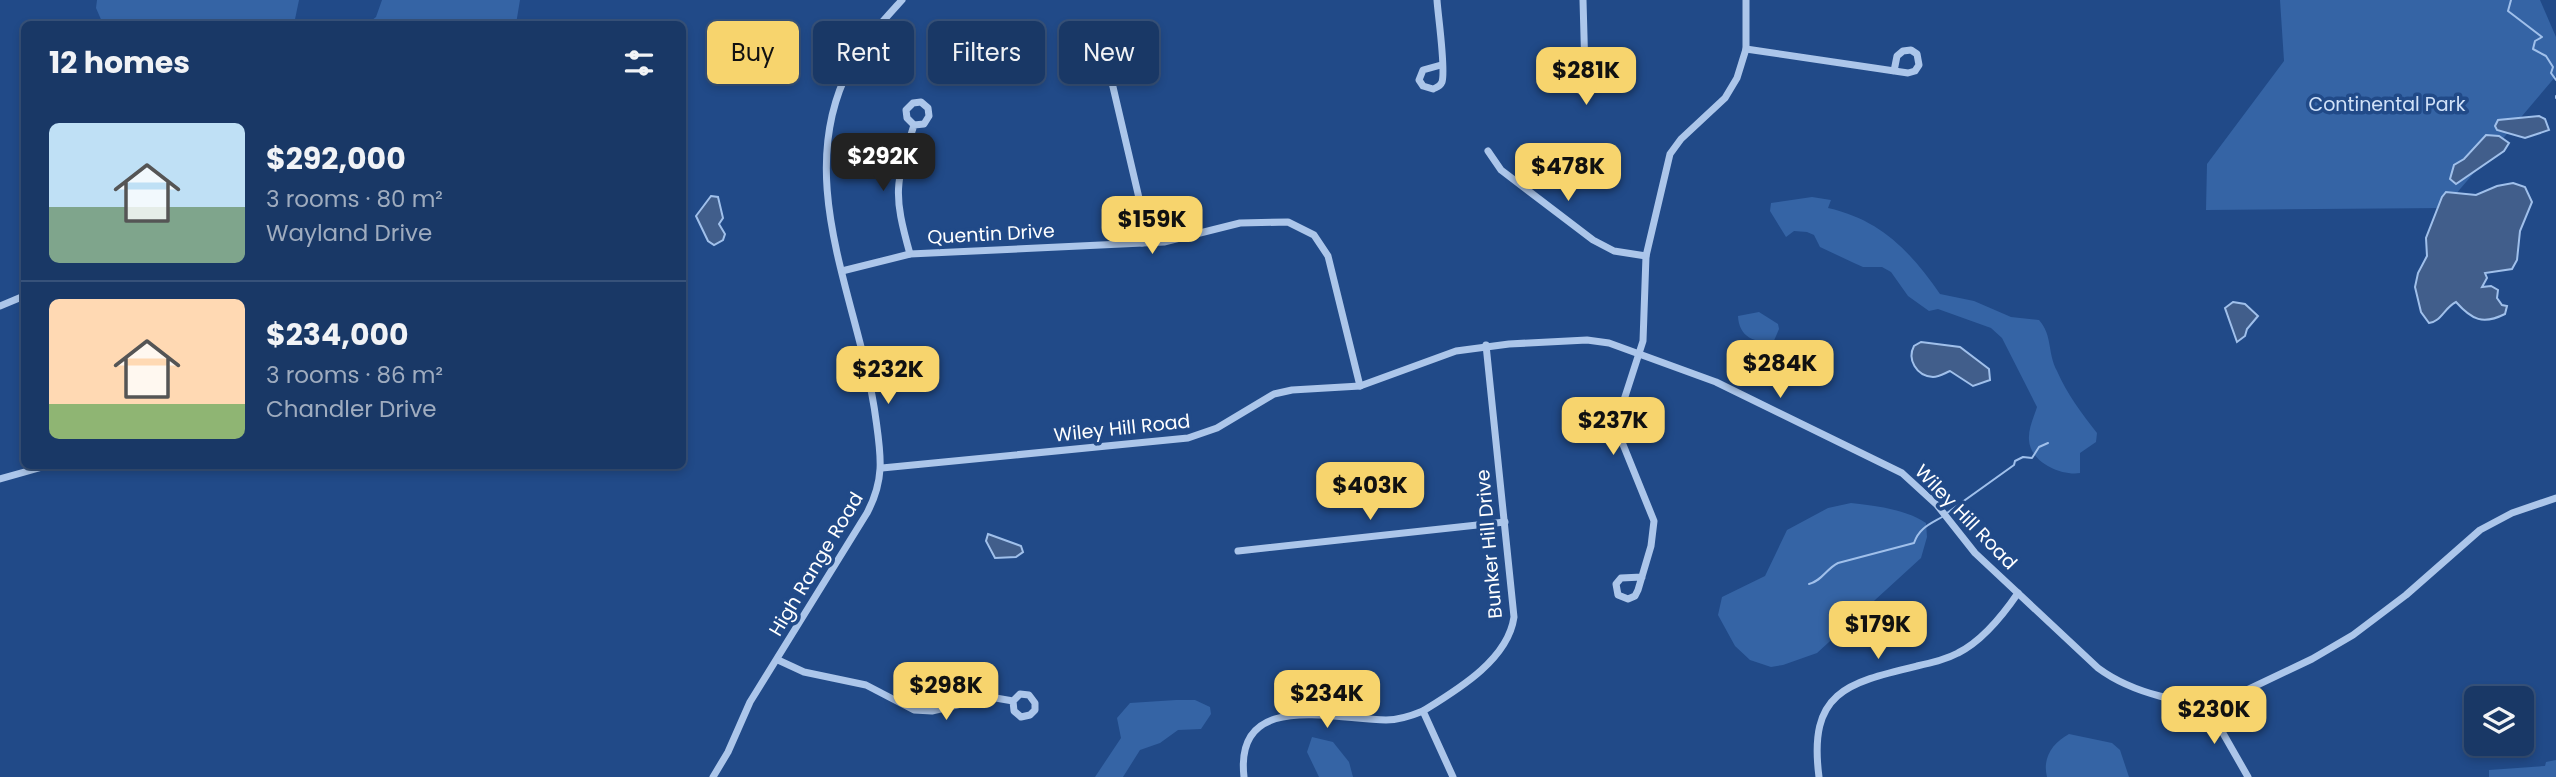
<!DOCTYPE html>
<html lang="en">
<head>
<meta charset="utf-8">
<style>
	:root { --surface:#193866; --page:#223f6c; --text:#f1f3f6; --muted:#9facbf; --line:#37527a; --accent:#f7d46d }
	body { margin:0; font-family:Poppins,sans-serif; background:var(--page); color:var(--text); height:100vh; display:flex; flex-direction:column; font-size:26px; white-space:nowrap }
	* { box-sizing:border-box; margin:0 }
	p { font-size:23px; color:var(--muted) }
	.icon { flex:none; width:38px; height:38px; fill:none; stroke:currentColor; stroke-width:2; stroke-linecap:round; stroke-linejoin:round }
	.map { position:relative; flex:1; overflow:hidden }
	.drawer { position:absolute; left:21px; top:21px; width:665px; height:448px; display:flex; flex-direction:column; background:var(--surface); border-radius:10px; box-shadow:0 4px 10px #0003,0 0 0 2px var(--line) }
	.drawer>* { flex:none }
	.guide { position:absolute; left:707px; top:21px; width:665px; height:63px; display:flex; gap:14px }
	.controls { position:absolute; left:2464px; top:686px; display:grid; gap:14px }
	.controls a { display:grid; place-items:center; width:70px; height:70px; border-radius:10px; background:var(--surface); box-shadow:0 4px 10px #0003,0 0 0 2px var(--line); font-size:35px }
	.price { position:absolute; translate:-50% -60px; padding:0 16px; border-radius:14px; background:var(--accent); color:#111; font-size:23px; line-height:46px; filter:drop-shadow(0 2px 4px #0008) }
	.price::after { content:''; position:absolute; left:50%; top:42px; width:21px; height:16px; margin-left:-10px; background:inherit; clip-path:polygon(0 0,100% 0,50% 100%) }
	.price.active { background:#222; color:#fff }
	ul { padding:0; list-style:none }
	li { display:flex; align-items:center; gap:21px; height:175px; padding:0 28px }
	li+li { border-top:2px solid var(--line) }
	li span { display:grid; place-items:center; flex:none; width:196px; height:140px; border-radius:10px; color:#555 }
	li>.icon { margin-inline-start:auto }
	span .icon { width:84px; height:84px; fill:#fffc; stroke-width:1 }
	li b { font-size:30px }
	h2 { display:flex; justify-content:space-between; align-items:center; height:84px; padding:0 28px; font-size:30px }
	.tag { padding:0 24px; border-radius:10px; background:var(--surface); box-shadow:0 4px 10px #0003,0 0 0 2px var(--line); font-size:24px; line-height:63px }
	.tag.active { background:var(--accent); color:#111 }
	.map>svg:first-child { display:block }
	.green { fill:#3564a5 }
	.water { fill:#415e8b; stroke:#a0c0eb; stroke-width:2 }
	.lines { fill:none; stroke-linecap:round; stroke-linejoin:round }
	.stream { stroke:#a0c0eb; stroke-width:2 }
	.minor { stroke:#acc6ea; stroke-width:7 }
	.labels { text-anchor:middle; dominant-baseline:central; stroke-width:7; stroke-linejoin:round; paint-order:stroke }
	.park-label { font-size:19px; fill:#d0e1f8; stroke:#214a88 }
	.street-label { font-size:19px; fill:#fff; stroke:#214a88 }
</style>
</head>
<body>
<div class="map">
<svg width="2556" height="777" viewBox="0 0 2556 777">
	<rect width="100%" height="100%" fill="#214a88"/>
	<g class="green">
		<polygon points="97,0 299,0 294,24 103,24 96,8"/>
		<polygon points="382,0 520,0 516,24 367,24 376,17"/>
		<polygon points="2280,0 2540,0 2556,37 2556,76 2444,208 2206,210 2207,164 2284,61"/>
		<path d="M1812,197L1831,200L1828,208C1881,220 1910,251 1940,294L1974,301L2011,317L2039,320C2053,336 2047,352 2057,371C2067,394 2082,414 2097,433L2096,442L2080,453V473C2061,476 2030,462 2029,440C2028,429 2034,417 2037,407L2002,338L1991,328L1938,309L1929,311L1908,296L1891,272L1882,267H1863L1854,263L1820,247L1814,235L1807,232L1794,231L1786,237L1770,211L1771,203Z"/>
		<path d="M1759,312L1778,324L1779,329L1773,343C1755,342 1739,338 1738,316Z"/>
		<path d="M1851,503C1876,506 1905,509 1926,523L1927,537L1921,558L1817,653L1783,665L1771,667L1750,660L1735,646L1718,615L1722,597L1765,576L1787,530L1828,508Z"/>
		<polygon points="1176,700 1195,700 1210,707 1211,714 1201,729 1178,730 1160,743 1140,750 1123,777 1095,777 1121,738 1117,718 1130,703"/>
		<path d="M2069,734L2112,743L2120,750L2129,777H2047C2042,757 2053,743 2069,734Z"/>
		<polygon points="1312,737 1333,742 1349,762 1353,777 1319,777 1307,752"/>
		<polygon points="2556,760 2556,777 2489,777 2489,770 2545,766 2546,762"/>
	</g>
	<g class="water">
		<polygon points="2539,116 2545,119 2549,130 2525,138 2497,130 2495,126 2498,120"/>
		<polygon points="2486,135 2499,136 2509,143 2504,151 2456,184 2450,179 2454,165 2464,159"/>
		<path d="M2513,183L2525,187L2532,202L2520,231L2517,260L2512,269L2485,273L2487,278L2482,287L2491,286L2498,290L2497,298L2502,305L2507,306L2505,314C2483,325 2472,320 2456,302C2444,308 2441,322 2429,323L2421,312L2415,287L2418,273L2427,256L2426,238L2442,197L2446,192L2476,195L2497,186Z"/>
		<polygon points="711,196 718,197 723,218 719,224 725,234 723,240 714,245 708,241 696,216"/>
		<polygon points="2233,302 2245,304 2258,316 2247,329 2245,336 2237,342 2225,308"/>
		<path d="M1921,342L1960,347L1989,369L1990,380L1973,386L1950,371C1945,373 1939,377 1933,377C1916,376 1907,359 1914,346Z"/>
		<polygon points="988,534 1021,546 1023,552 1016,557 995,558 986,541"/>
	</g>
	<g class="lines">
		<g class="stream">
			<polyline points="2511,0 2508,11 2542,37 2535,41 2533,49 2546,56 2553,67 2551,73 2556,80"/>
			<polyline points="2556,96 2556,98"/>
			<polyline points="1947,513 2014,465 2015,461 2023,457 2032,458 2039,447 2048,443"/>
			<path d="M1809,584C1822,581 1826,569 1838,563L1914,543C1919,528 1930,524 1942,517"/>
		</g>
		<g class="minor">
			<path d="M1437,0C1438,16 1446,69 1442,82C1440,87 1437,87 1433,89L1423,86L1419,80L1423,70L1441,65"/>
			<polyline points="1583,0 1585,72"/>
			<polyline points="1746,49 1908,73 1915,71 1919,65 1917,54 1911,50 1903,51 1897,56 1894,71"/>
			<circle cx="1585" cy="82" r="10"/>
			<polyline points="1110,74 1103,73 1096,65 1099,54 1106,50 1114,52 1120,62 1117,70 1110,74 1139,198 1142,243"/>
			<polyline points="1488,151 1501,170 1593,240 1614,251 1646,256"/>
			<path d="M910,254C893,193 895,185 914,125L924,124L929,116L928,108L921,102L913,103L906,110L907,118L914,125"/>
			<polyline points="842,271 910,254 1164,242 1240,223 1288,222 1314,235 1328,256 1360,386"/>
			<polyline points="0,306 24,296"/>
			<path d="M882,468L1188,438L1217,428L1274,394L1292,390L1360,386L1456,351L1509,344L1587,340L1609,343L1716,382L1902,473L1937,505L1975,553L2098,668C2129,691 2190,710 2228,699L2312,659L2353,635L2406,595L2480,530L2512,513L2556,498"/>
			<polyline points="0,479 46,466"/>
			<polyline points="1238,551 1505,522"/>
			<polyline points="1642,577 1621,578 1616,584 1618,595 1628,599 1635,596 1638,590 1651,546 1654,521 1622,442 1620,424 1622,406 1643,341 1646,256 1670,154 1681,139 1725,98 1737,78 1746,49 1746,0"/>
			<polyline points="778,660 804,672 866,685 914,710 932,711 990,697 1013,701 1014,711 1021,717 1030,715 1035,710 1035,703 1029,695 1020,694 1013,701"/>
			<polyline points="2216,702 2220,728 2248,777"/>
			<path d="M713,777L728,752L750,702L867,513C885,479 881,456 876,420C861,304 790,181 850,67C863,42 883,21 902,0"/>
			<path d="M1244,777C1234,689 1335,720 1386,720C1399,720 1411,716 1423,711"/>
			<path d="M1453,777L1423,711C1457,690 1508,660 1514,617L1486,345"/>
			<path d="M1819,777C1808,692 1846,683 1917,666C1931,663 1945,660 1958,653C1982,641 2003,615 2018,593"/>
		</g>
	</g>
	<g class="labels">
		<g class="park-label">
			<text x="2387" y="104">Continental Park</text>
		</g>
		<g class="street-label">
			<text transform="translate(991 234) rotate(-3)">Quentin Drive</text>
			<text transform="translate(1122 428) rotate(-6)">Wiley Hill Road</text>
			<text transform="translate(1966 517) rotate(46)">Wiley Hill Road</text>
			<text transform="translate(1489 544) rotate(-95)">Bunker Hill Drive</text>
			<text transform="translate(816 564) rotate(-59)">High Range Road</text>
		</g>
	</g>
</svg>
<div class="controls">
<a><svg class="icon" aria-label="layers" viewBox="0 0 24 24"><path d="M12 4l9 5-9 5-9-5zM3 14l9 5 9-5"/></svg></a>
</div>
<b class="price" style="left:1586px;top:107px">$281K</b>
<b class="price active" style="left:883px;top:193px">$292K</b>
<b class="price" style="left:1568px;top:203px">$478K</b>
<b class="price" style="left:1152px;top:256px">$159K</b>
<b class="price" style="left:1780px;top:400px">$284K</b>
<b class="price" style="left:888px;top:406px">$232K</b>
<b class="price" style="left:1613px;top:457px">$237K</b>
<b class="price" style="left:1370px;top:522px">$403K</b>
<b class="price" style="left:1878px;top:661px">$179K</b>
<b class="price" style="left:946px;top:722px">$298K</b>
<b class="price" style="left:1327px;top:730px">$234K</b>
<b class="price" style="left:2214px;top:746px">$230K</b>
<div class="guide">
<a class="tag active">Buy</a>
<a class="tag">Rent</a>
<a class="tag">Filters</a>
<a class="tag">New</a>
</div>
<section class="drawer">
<h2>12 homes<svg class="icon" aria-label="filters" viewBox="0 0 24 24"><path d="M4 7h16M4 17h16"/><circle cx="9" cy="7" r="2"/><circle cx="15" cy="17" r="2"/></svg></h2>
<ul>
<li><span style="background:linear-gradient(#bfe0f5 60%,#7fa58c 0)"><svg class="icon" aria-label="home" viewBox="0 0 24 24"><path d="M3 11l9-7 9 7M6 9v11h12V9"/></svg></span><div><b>$292,000</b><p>3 rooms · 80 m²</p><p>Wayland Drive</p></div></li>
<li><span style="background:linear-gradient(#ffd9b3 75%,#8fb573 0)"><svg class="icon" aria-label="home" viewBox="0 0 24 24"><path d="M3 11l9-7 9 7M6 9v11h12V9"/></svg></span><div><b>$234,000</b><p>3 rooms · 86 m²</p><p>Chandler Drive</p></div></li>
</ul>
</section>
</div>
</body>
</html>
